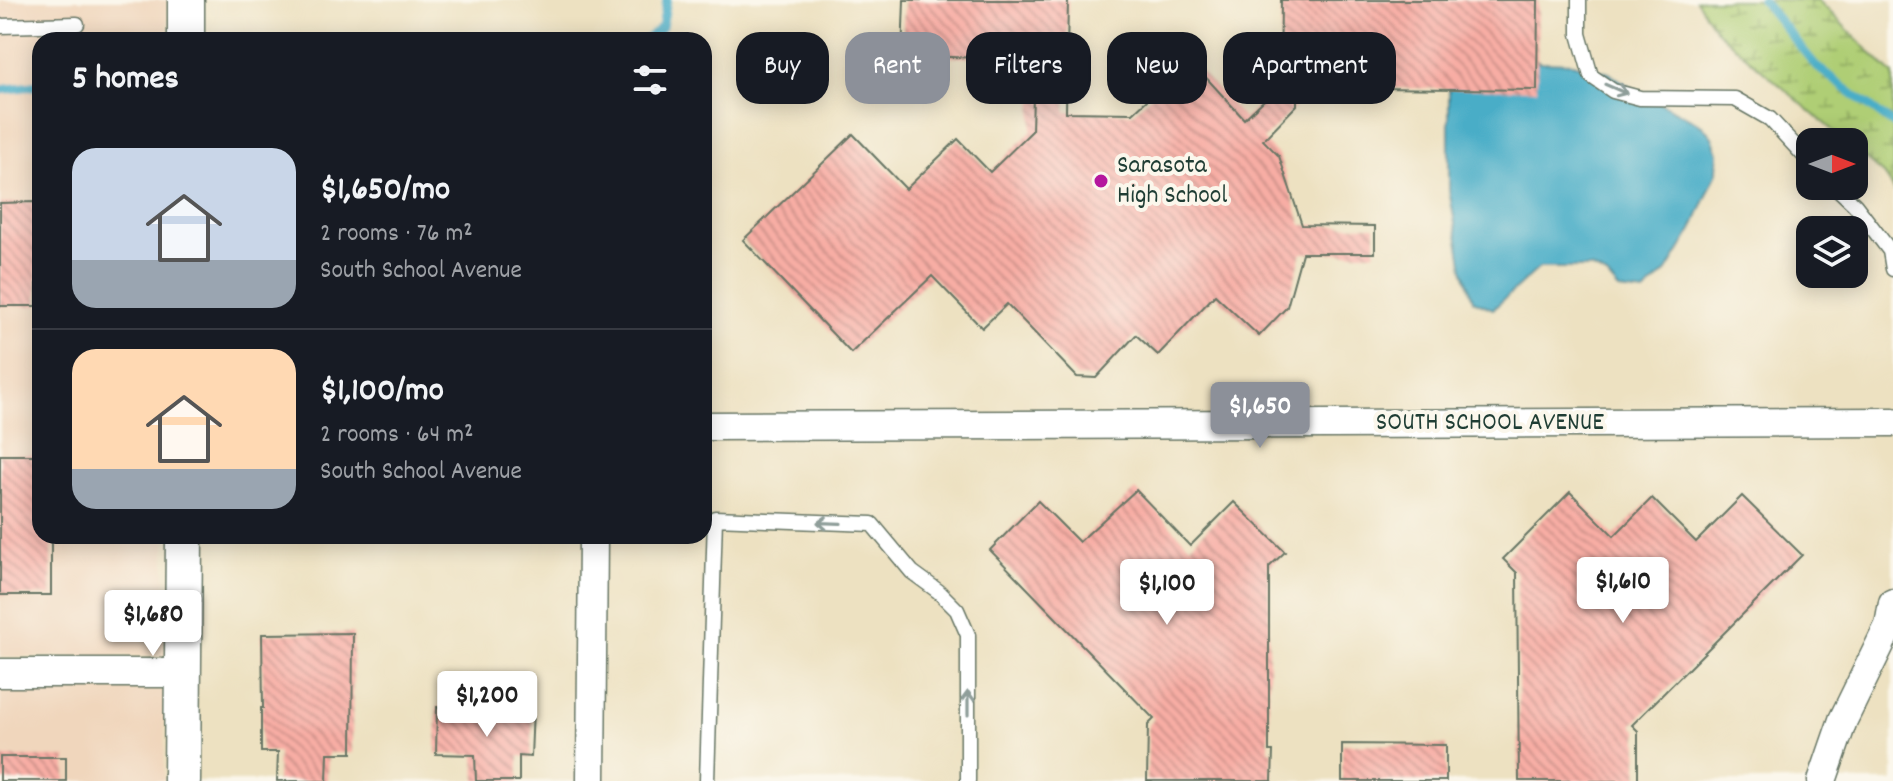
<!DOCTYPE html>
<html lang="en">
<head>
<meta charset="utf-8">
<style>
	:root { --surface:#171b24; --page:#20242c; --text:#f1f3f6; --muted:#9ea1a6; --line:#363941; --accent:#8c9099 }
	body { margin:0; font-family:Dekko,sans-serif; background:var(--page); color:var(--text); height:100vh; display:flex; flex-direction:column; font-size:30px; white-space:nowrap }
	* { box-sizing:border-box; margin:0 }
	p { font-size:26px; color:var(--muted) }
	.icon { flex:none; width:44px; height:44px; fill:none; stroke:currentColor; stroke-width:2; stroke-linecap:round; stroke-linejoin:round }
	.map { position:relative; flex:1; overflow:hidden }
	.side { position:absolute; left:32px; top:32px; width:680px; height:512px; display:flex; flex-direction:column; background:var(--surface); border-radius:24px; box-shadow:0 4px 20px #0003 }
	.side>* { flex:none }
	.hud { position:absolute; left:736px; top:32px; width:760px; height:72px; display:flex; gap:16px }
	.needle { width:52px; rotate:90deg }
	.buttons { position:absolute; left:1796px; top:128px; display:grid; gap:16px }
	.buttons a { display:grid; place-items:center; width:72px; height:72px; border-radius:16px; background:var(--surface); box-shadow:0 4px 20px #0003; font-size:40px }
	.price { position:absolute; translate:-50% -68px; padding:0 18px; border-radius:8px; background:#fff; color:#222; font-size:26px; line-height:52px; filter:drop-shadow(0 2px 4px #0008) }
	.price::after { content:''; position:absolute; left:50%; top:48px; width:24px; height:18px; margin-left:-12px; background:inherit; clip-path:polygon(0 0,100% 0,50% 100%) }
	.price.selected { background:var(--accent); color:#fff }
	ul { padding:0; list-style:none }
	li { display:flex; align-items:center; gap:24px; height:200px; padding:0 40px }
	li+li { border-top:2px solid var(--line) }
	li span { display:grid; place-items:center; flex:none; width:224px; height:160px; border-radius:24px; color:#555 }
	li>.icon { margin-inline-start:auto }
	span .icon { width:96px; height:96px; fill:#fffc; stroke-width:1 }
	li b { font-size:34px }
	h2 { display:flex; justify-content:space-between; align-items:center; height:96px; padding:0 40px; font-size:34px }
	.pill { padding:0 28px; border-radius:24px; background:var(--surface); box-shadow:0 4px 20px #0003; font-size:28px; line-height:72px }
	.pill.selected { background:var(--accent); color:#fff }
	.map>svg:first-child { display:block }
	.built { fill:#f0d6bc }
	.wetland { fill:url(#wetland-marsh); stroke:#678654; stroke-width:2 }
	.water { fill:#48adc7; stroke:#34757e; stroke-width:2 }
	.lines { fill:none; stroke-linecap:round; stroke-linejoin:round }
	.stream { stroke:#48adc7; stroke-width:9 }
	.building { fill:url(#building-back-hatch) }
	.service-casing { stroke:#677665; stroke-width:17 }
	.minor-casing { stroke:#677665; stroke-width:31 }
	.tertiary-casing { stroke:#677665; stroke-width:39 }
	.service { stroke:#fff; stroke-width:14 }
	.minor { stroke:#fff; stroke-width:28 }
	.tertiary { stroke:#fff; stroke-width:36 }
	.oneway { stroke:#8f9e9a }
	.poi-dot { fill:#b5179e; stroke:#fbf7ec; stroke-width:3 }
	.labels { text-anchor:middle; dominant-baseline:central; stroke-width:8; stroke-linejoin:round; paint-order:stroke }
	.poi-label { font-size:26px; fill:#1f3d34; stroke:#fbf7ec; text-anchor:start }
	.street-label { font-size:26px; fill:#1f3d34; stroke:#fbf7ec }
</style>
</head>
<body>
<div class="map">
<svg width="1893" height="781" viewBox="0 0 1893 781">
	<defs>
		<pattern id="wetland-marsh" width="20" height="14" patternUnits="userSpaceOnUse" patternTransform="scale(2)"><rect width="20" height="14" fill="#afce75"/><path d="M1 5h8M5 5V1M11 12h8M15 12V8" fill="none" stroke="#8ea861"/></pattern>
		<pattern id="building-back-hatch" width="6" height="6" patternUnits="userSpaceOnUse" patternTransform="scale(2)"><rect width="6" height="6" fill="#f8ada4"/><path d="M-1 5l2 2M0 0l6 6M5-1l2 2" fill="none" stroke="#c88e86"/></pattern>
	</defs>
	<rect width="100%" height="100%" fill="#fbf7ec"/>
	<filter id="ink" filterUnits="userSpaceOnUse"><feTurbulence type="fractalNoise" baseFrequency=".0125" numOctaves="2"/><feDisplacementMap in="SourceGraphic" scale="16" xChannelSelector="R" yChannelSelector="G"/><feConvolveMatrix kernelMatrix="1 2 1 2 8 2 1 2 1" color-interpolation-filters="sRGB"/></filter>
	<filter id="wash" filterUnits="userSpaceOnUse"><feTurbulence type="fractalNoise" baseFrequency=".006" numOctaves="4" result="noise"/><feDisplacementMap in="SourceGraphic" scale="32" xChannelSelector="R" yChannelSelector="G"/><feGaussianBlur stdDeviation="1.8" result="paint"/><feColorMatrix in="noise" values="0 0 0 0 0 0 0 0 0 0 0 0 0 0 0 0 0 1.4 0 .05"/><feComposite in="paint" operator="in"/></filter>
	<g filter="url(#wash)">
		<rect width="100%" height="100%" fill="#ede1c1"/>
		<g class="built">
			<polygon points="0,0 168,0 168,40 40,40 40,536 165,536 165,656 0,657"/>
			<polygon points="165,689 164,781 0,781 0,690"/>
		</g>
		<polygon class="wetland" points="1696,0 1818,0 1893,75 1893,190 1884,175 1854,149 1854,142 1846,142 1716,30"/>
		<polygon class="water" points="1525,56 1541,62 1572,63 1609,73 1632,88 1702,125 1712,137 1718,153 1717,172 1692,230 1667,271 1644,293 1619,290 1607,276 1591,268 1539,268 1493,309 1473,300 1463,268 1449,190 1449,86"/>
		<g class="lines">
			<g class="stream">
				<polyline points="1762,0 1817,67 1893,124"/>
				<polyline points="646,40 662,27 667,0"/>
				<polyline points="0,90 40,85"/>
			</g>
		</g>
		<g id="blocks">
			<g class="building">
				<polygon points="904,0 1068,0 1066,112 1133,113 1190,60 1244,119 1280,85 1281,0 1538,0 1537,90 1297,87 1297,105 1263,140 1279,156 1302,225 1375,226 1375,253 1302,253 1287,307 1259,336 1215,295 1158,355 1136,335 1096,378 1077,377 1007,304 982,328 932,276 851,353 743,240 853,134 906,189 958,139 990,172 1032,131 1034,59 902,56"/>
				<polygon points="35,202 35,219 40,219 40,266 37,267 37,306 0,306 0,203"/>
				<polygon points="0,455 40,455 40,536 51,536 51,595 0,595"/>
				<polygon points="1136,490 1190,546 1234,502 1285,552 1269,567 1269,751 1273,751 1272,781 1147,781 1148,725 1154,719 990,550 1038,501 1079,542"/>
				<polygon points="1570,492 1614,536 1652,498 1696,542 1742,496 1802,555 1632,725 1638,731 1638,781 1519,781 1517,573 1503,559"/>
				<polygon points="353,633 352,753 328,753 327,781 277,781 278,752 261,752 261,708 263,708 262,634"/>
				<polygon points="437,707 533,709 531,757 519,756 519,781 476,781 475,755 436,754"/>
				<polygon points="1342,744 1446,745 1446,781 1342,781"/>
				<rect x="0" y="757" width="66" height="24"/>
			</g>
		</g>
	</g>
	<g filter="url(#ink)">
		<use href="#blocks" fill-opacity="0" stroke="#677665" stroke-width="2"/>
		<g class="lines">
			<defs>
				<g id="service">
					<polyline points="1579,0 1579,34 1591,76 1613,91 1640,98 1735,99 1770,119 1810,162"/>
					<polyline points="0,26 77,24"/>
					<polyline points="1835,186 1855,205 1890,251 1893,269"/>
					<polyline points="707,781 715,518 872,524 912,572 938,591 957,610 968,635 968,781"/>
				</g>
				<g id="minor">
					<polyline points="704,426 1893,422"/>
					<polyline points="0,673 183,673"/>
					<polyline points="591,781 593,536"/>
					<polyline points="1822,781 1843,720 1889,626 1893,603"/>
				</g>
				<g id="tertiary">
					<polyline points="186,40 186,0"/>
					<polyline points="182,781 184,536"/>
				</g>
			</defs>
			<use href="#service" class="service-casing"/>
			<use href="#minor" class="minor-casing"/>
			<use href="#tertiary" class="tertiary-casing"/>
			<use href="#service" class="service"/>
			<use href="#minor" class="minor"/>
			<use href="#tertiary" class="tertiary"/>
		</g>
		<defs><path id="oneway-shaft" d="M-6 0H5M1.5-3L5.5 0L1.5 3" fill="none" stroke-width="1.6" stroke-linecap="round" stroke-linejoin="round" transform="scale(2)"/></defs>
		<g class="oneway">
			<use href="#oneway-shaft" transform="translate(1616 89) rotate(23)"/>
			<use href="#oneway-shaft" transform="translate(829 523) rotate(-178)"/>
			<use href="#oneway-shaft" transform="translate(968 703) rotate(-90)"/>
		</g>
	</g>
	<circle class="poi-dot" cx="1101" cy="181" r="8"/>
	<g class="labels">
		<g class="poi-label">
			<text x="1117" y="166">Sarasota<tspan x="1117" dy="30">High School</tspan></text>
		</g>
		<g class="street-label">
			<text x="1490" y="423">SOUTH SCHOOL AVENUE</text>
		</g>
	</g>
</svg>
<div class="buttons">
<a><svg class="needle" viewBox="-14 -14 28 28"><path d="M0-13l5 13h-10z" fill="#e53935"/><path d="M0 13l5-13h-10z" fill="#9ea1a6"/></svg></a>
<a><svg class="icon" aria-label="layers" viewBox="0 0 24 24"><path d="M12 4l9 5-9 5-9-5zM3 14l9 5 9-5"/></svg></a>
</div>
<b class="price selected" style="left:1260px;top:450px">$1,650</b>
<b class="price" style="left:1623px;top:625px">$1,610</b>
<b class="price" style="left:1167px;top:627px">$1,100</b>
<b class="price" style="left:153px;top:658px">$1,680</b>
<b class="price" style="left:487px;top:739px">$1,200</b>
<div class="hud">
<a class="pill">Buy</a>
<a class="pill selected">Rent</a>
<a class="pill">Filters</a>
<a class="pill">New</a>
<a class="pill">Apartment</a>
</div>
<section class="side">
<h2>5 homes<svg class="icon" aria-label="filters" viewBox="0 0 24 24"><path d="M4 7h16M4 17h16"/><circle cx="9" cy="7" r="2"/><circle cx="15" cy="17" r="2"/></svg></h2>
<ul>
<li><span style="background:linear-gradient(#c9d6e8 70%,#9aa5b1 0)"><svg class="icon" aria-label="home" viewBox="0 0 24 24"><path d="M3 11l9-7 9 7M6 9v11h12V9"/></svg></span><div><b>$1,650/mo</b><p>2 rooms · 76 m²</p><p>South School Avenue</p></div></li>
<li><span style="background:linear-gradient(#ffd9b3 75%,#9aa5b1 0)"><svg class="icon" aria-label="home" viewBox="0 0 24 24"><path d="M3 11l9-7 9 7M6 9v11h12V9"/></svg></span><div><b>$1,100/mo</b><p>2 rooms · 64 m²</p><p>South School Avenue</p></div></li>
</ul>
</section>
</div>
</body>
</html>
